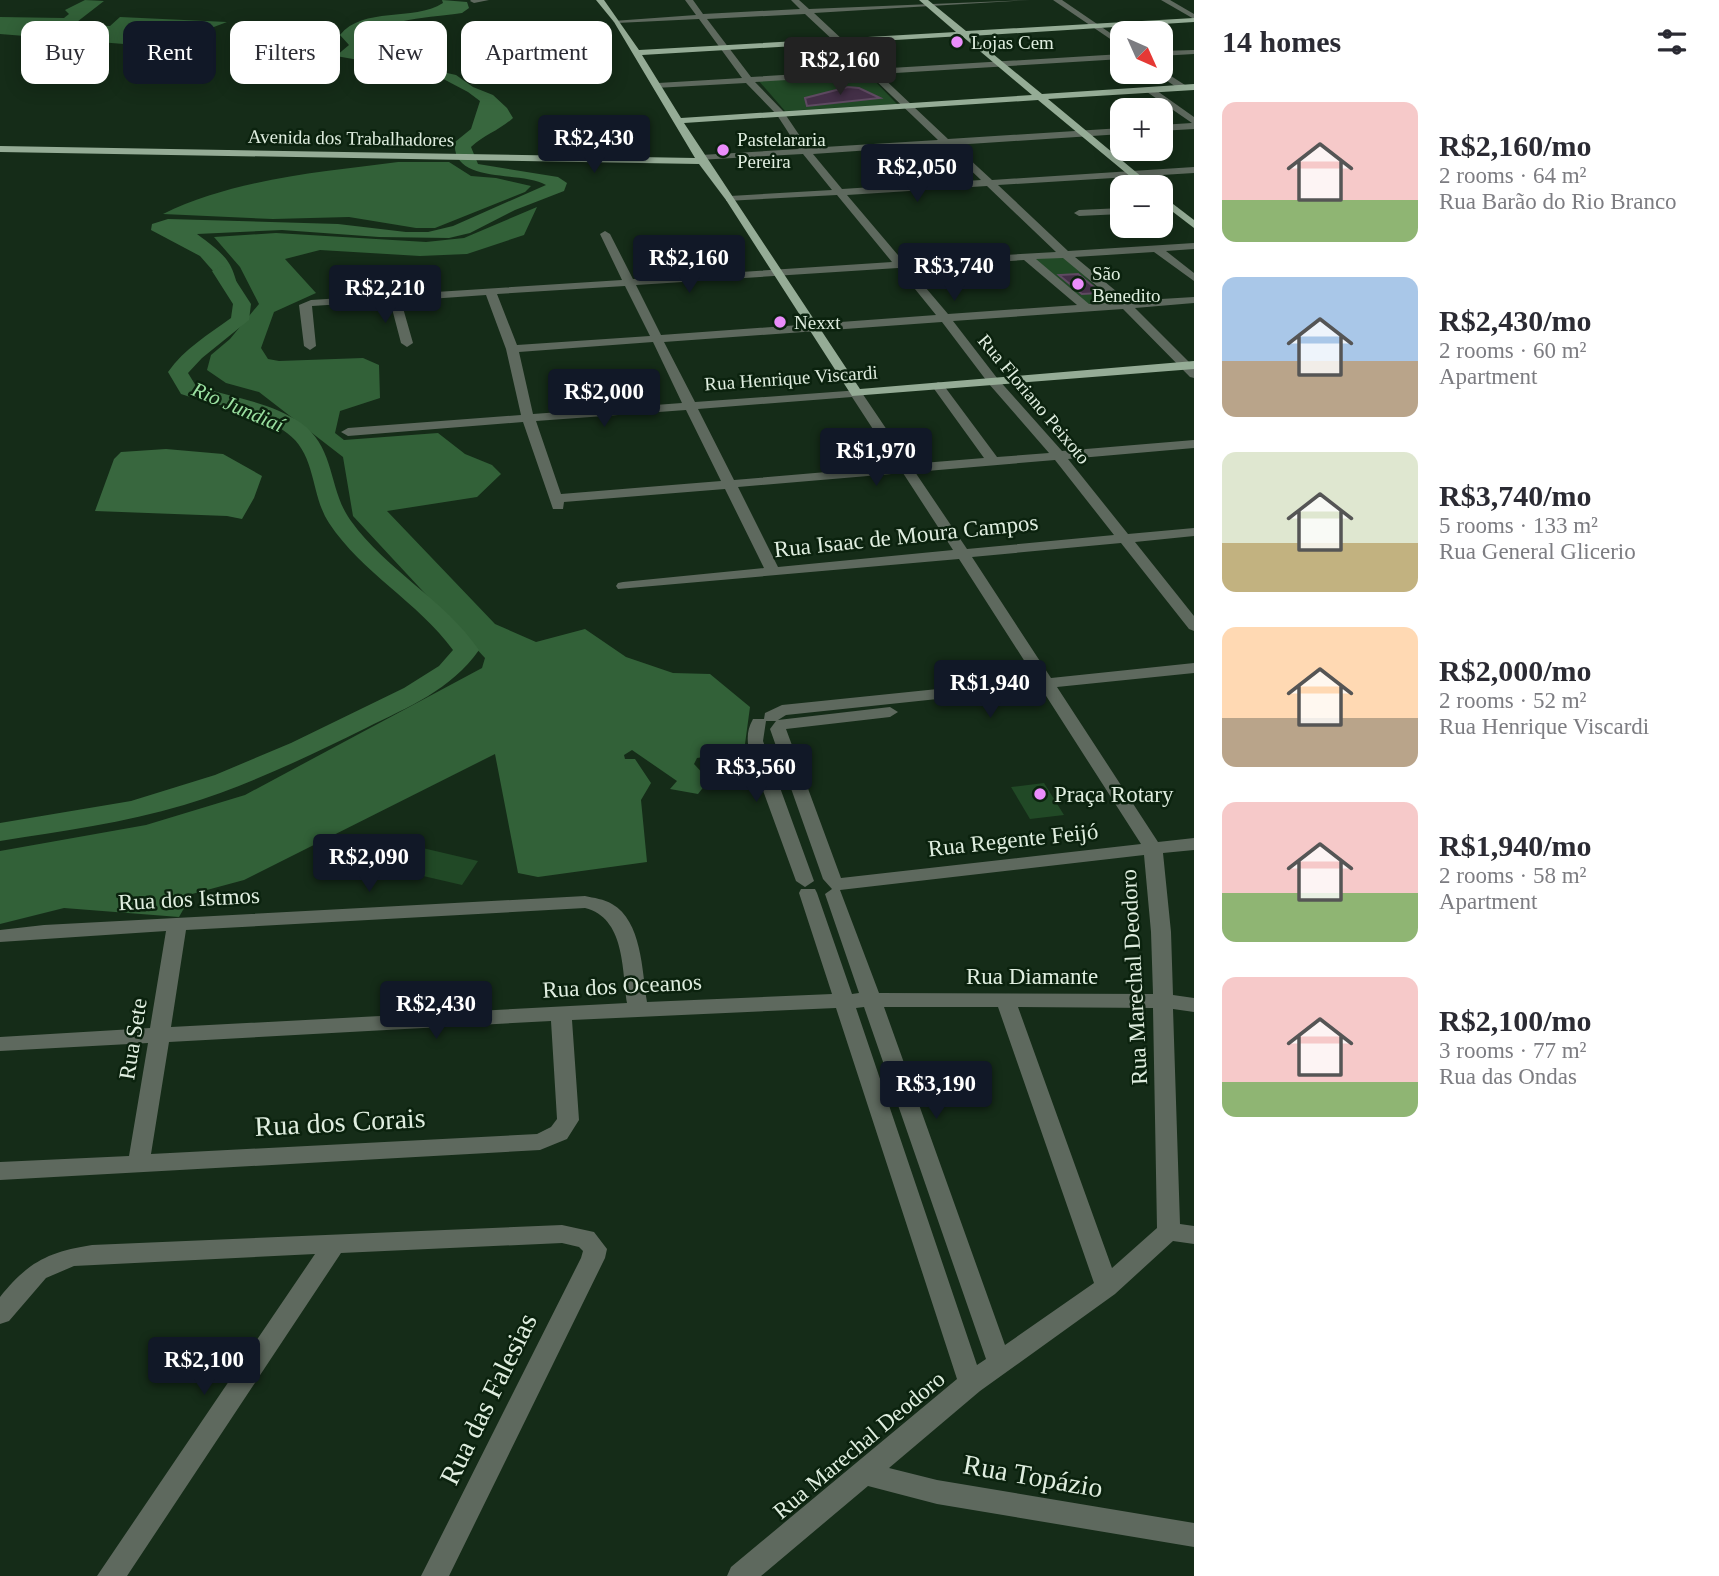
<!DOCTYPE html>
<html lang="en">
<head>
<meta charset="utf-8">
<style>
	:root { --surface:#fff; --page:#f7f7f7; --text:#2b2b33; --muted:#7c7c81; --accent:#111827 }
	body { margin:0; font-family:"Times New Roman",serif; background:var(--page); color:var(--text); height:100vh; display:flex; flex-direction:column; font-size:26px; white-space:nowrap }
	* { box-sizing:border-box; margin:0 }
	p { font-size:23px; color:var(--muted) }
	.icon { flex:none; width:38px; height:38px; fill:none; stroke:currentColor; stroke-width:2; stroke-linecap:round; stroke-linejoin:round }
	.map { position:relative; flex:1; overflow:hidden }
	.panel { display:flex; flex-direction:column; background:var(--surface); width:525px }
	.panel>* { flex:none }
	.top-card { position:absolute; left:21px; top:21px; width:665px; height:63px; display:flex; gap:14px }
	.needle { width:46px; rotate:135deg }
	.fabs { position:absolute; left:1110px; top:21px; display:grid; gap:14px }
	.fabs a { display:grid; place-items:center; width:63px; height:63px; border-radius:14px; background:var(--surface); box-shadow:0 4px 18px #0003; font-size:35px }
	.price { position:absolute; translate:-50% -60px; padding:0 16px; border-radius:7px; background:var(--accent); color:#fff; font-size:23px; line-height:46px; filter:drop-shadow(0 2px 4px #0008) }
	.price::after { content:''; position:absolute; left:50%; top:42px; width:21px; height:16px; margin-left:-10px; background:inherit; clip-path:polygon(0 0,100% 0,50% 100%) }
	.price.current { background:#222; color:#fff }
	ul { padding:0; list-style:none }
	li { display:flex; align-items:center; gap:21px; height:175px; padding:0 28px }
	li span { display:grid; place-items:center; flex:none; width:196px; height:140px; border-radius:14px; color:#555 }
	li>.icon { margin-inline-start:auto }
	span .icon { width:84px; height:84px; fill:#fffc; stroke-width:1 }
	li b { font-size:30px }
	h2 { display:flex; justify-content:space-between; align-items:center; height:84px; padding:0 28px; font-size:30px }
	.chip { padding:0 24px; border-radius:14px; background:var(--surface); box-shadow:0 4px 18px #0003; font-size:24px; line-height:63px }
	.chip.current { background:var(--accent); color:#fff }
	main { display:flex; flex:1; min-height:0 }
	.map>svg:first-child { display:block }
	.green { fill:#214926 }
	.forest { fill:#326138 }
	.water { fill:#38673e }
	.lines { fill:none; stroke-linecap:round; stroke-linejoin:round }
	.river { fill:#38673e; fill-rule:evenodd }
	.building { fill:#432f47; stroke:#5f4a62; stroke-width:2 }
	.minor { fill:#5e695e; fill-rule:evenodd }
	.major { fill:#95ac96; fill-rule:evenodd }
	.poi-dot { fill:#eb8dfb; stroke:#0b220e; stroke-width:2.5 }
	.labels { text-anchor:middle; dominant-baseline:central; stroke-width:5; stroke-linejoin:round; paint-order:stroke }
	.far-poi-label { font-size:19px; fill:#e0eee0; stroke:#0b220e; text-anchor:start }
	.far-street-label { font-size:19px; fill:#e0eee0; stroke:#0b220e }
	.far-water-label { font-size:21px; font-style:italic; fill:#9ae0a0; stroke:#0b220e }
	.street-label { font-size:23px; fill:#e0eee0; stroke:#0b220e }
	.poi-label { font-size:23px; fill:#e0eee0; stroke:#0b220e; text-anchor:start }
	.near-street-label { font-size:28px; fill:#e0eee0; stroke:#0b220e }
</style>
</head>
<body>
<main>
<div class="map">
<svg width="1194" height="1576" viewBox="0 0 1194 1576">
	<rect width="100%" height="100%" fill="#152c18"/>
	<g class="green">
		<polygon points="868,74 897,104 785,111 758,80"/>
		<polygon points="1064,256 1115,305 1086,307 1032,258"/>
		<polygon points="1044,783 1064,815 1030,819 1011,787"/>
		<polygon points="397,842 478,861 462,885 380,866"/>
	</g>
	<g class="forest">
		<polygon points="85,0 104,1 73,25 110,26 120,17 227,22 161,47 0,34 0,17 64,18 69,14 65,10"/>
		<path d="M398,162H449L471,176L496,178L531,186L525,192L435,228H416L349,217L273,219L163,214C234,179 320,172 398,162Z"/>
		<polygon points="537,207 524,235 467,254 420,256 320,250 285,259 316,293 274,312 261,348 268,359 279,361 363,358 379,365 380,398 340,411 335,433 344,440 438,433 465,454 492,465 501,474 477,497 387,511 495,624 536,642 585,629 626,657 673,673 710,674 750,707 745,744 723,754 697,758 694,764 709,780 698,794 670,789 677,781 632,750 624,755 625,759 635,759 651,783 641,800 647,862 538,877 518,873 495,754 244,880 192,894 179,917 64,908 0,924 0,851 146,825 245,795 482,668 485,658 353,516 343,457 259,392 226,383 207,370 211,355 230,339 259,304 240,267 214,237 276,233 426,242 464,238"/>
	</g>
	<g class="water">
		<path d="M442,0L467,2L469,8L462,13C436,17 379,19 362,39L365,47L358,53L456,75L473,87L493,95L507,108L513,118C500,130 484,135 471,147L478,164L558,177L567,183L564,191L515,210L470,233L449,238L379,237L282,230L197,234C232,260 232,262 242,304L200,256L151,230L152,224L168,219L338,224L406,232H428L453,226L546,185C522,170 451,185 455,142L471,129L480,101L468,92L432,73L336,56L349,45L340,35C363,6 413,22 443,3Z"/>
		<polygon points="192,28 213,31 186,37 148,38 147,32"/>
		<polygon points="166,449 223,454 262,476 254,498 242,519 227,516 95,511 114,459 121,452"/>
	</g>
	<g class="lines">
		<path class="river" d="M221,266L227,267L251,304L249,320L202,358L188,373L196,386C230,397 271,402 301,423C336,448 328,490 351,521C387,571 444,599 479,650C451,690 408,707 366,728C307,757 247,786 184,805C124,823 62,831 0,841V823L131,801L215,775L291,743L404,688L439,666L453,650C418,602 362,573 329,523C310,494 317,455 287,433C257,410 216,406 181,394L168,372C184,349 209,334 231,318L233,304L212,271Z"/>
	</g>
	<g class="building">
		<polygon points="848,87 859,88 880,98 807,106 805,98"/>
		<polygon points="1078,274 1101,293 1082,294 1059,275"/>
	</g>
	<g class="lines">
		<g class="minor">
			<polygon points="489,0 474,3 470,1 471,0"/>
			<path d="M685,0H693L703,14L800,9L791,0H799L809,9L1030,0L814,13L874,69L1122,54V59L879,74L948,139L1122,128V134L954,145L992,180L1194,167V173L998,185L1068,251L1194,243V249L1166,251L1194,273V281L1154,252L1075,257L1128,301L1194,297V303L1135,308L1194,367V378L1190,377L1123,309L953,321L997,378L1062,451L1194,440V448L1068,459L1128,534L1194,528V536L1135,542L1194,616V631L1189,629L1121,543L972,557L1051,678L1194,663V673L1057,687L1158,842L1194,838V850L1163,853L1171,932L1173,995L1194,998V1012L1173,1009L1180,1224L1194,1226V1244L1173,1241L1115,1294L980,1391L889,1468L937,1480L1194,1523V1547L937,1504L868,1486L761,1576H727L731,1567L957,1379L836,1008L572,1020L579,1120L567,1139L540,1150L0,1180V1162L129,1156L148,1043L0,1051V1037L150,1028L166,931L0,942V930L44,925L585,896C594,898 604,899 612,904C642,921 642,971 647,1002L832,994L799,893L801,889H815L817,893L852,994L859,993L825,894L832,889L823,879L770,729L776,721H766L763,741L814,881L805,887L796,881L750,755C747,742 746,731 753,719H764L765,713L782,705L1036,679L959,559L618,589L616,586L618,583L623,582L764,568L725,489L564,502L563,509H553L523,422L348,436L341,432L348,428L521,415L506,349L486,295L401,301L413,343L407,347L401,343L390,301L312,306L316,346L310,350L304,346L299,305L311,300L622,280L600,234L605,231L610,234L633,279L892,262L837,195L726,201V197L730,196L832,190L803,154L698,160L696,158L701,155L799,149L777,115L746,83L655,88V84L658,83L742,78L699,19L617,23L613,21L696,15ZM805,14L865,70L751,77L707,19ZM870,75L938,140L808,148L783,111L755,82ZM944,145L981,180L842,189L813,154ZM987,186L1056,252L903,261L847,195ZM1063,258L1116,302L1089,304L1036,259ZM1024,260L1077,305L948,314L909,268ZM898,268L936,315L661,335L636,285ZM625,286L650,336L517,345L497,294ZM942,322L989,384L1049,453L997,457L942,383L938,382L932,386L984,458L910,464L860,390L695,402L664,342ZM653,342L682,403L533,414L519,352ZM852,397L897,466L734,480L698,409ZM686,410L721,481L561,494L536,421ZM1055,460L1114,535L967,549L915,472ZM903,473L953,550L778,567L738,487ZM1041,688L1141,844L841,878L786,729L890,717L898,712L890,707L778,720L786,715ZM1144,855L1151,932L1153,994L879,993L840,890ZM585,908C625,918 622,969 627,1003L171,1027L186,930ZM864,1007L986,1359L977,1365L856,1008ZM884,1007H998L1094,1283L1005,1345ZM1018,1007L1153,1008L1157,1228L1112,1268ZM551,1021L557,1119L551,1127L537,1134L151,1154L169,1042Z"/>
			<polygon points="1053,0 1062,0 1122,41 1122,47"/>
			<polygon points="1161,0 1170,0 1194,14 1194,19"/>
			<polygon points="1194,50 1194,54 1160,56 1160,51"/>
			<polygon points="1160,69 1185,85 1185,89 1179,89 1157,74 1156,72"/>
			<polygon points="1147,88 1153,88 1194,117 1194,129 1160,131 1160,125 1192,123 1147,92"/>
			<polygon points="1160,206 1173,205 1178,208 1160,212"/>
			<polygon points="1122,208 1122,214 1079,216 1074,213 1079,210"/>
			<path d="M562,1225L594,1232L607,1249L605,1258L449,1576H421L581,1258L583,1251L579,1247L562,1243L341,1253L127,1576H97L315,1254L74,1266L46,1278L9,1321L0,1324V1297C28,1262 48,1252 92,1245Z"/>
		</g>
		<g class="major">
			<path d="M596,0H604L639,50L956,32L919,0H928L966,31L1194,18V22L971,36L1042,94L1194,84V90L1048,99L1154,187H1143L1038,100L684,123L860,389L1194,361V369L852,396L726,200L699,164L0,152V146L695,158L614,22ZM962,36L1032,95L681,118L642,55Z"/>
			<polygon points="1160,194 1194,220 1194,228 1160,202"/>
		</g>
	</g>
	<g class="poi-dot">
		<circle cx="957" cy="42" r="7"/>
		<circle cx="723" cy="150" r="7"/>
		<circle cx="1078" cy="284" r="7"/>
		<circle cx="780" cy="322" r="7"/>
		<circle cx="1040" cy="794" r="7"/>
	</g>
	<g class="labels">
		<g class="far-poi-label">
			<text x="971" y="42">Lojas Cem</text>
			<text x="737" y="139">Pastelararia<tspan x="737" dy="22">Pereira</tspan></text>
			<text x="1092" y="273">São<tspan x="1092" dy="22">Benedito</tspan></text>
			<text x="794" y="322">Nexxt</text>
		</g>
		<g class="far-street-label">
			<text transform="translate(351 138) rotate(1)">Avenida dos Trabalhadores</text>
			<text transform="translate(791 378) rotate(-4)">Rua Henrique Viscardi</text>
			<text transform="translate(1034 399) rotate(50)">Rua Floriano Peixoto</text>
		</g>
		<g class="far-water-label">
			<text transform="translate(238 407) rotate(23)">Rio Jundiaí</text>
		</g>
		<g class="street-label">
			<text transform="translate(906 536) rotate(-6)">Rua Isaac de Moura Campos</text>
			<text transform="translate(1013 840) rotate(-6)">Rua Regente Feijó</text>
			<text transform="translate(189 899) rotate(-3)">Rua dos Istmos</text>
			<text x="1032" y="976">Rua Diamante</text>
			<text transform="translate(1134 977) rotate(-93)">Rua Marechal Deodoro</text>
			<text transform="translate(622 986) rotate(-3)">Rua dos Oceanos</text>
			<text transform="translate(133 1039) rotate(-81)">Rua Sete</text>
			<text transform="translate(859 1445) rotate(-40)">Rua Marechal Deodoro</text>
		</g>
		<g class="poi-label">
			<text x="1054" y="794">Praça Rotary</text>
		</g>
		<g class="near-street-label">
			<text transform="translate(340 1122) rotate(-3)">Rua dos Corais</text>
			<text transform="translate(488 1399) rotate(-64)">Rua das Falesias</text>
			<text transform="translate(1033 1476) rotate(10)">Rua Topázio</text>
		</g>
	</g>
</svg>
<div class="fabs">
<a><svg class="needle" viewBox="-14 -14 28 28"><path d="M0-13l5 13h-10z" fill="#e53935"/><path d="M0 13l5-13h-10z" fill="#7c7c81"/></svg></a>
<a>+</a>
<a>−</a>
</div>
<b class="price current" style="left:840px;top:97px">R$2,160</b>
<b class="price" style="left:594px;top:175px">R$2,430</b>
<b class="price" style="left:917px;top:204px">R$2,050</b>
<b class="price" style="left:689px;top:295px">R$2,160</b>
<b class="price" style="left:954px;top:303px">R$3,740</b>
<b class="price" style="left:385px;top:325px">R$2,210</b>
<b class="price" style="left:604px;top:429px">R$2,000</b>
<b class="price" style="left:876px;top:488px">R$1,970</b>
<b class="price" style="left:990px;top:720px">R$1,940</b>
<b class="price" style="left:756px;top:804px">R$3,560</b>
<b class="price" style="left:369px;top:894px">R$2,090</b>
<b class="price" style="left:436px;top:1041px">R$2,430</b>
<b class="price" style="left:936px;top:1121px">R$3,190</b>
<b class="price" style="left:204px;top:1397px">R$2,100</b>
<div class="top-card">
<a class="chip">Buy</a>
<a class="chip current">Rent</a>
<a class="chip">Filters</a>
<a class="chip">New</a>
<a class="chip">Apartment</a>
</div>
</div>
<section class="panel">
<h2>14 homes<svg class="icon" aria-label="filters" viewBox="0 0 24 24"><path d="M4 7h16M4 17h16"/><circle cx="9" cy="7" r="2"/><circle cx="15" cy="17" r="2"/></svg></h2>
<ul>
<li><span style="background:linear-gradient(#f6c9c9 70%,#8fb573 0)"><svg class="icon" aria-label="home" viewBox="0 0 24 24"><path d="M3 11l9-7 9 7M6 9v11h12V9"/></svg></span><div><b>R$2,160/mo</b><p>2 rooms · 64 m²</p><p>Rua Barão do Rio Branco</p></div></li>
<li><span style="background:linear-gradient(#a9c7e8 60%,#b9a48a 0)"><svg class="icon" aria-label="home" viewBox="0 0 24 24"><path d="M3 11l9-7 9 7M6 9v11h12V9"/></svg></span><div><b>R$2,430/mo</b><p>2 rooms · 60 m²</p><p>Apartment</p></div></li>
<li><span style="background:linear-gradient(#dfe7d0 65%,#c2b280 0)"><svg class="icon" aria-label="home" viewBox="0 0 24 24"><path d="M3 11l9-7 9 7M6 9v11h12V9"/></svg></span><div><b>R$3,740/mo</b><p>5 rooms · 133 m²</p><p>Rua General Glicerio</p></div></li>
<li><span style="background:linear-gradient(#ffd9b3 65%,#b9a48a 0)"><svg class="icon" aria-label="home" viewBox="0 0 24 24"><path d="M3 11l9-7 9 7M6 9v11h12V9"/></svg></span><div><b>R$2,000/mo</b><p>2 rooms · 52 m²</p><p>Rua Henrique Viscardi</p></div></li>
<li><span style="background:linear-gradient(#f6c9c9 65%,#8fb573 0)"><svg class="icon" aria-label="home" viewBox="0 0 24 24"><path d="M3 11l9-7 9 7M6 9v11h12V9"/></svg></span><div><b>R$1,940/mo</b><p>2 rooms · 58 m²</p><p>Apartment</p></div></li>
<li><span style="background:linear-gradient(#f6c9c9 75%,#8fb573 0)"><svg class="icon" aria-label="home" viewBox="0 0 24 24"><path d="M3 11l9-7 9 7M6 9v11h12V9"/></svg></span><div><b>R$2,100/mo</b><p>3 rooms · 77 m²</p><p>Rua das Ondas</p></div></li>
</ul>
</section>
</main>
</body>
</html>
